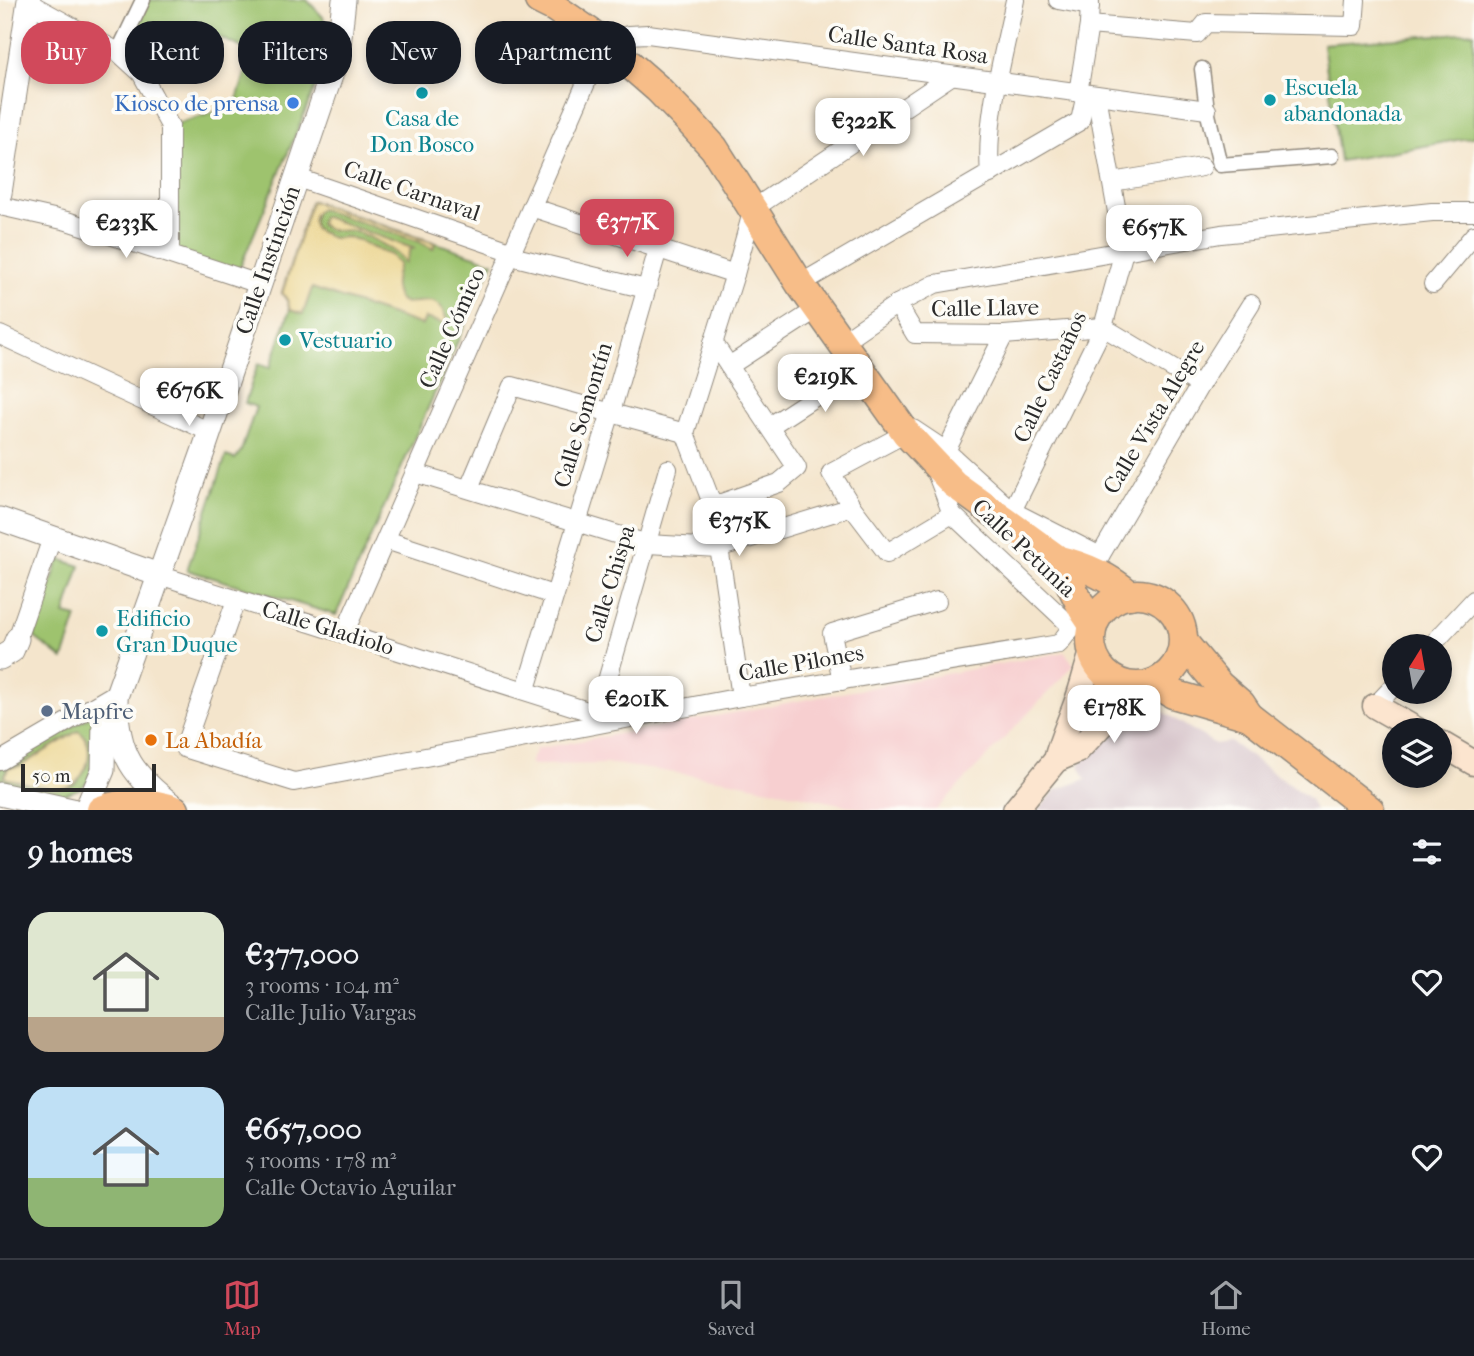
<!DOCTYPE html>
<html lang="en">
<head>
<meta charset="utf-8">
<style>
	:root { --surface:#171b24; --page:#20242c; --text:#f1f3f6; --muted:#9ea1a6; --line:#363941; --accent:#d1495b }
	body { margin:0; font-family:"IM FELL French Canon",serif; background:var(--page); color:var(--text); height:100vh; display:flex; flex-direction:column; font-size:26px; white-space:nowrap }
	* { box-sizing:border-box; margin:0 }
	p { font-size:23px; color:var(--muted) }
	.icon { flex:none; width:38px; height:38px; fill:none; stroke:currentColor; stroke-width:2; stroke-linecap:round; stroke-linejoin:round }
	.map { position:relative; height:810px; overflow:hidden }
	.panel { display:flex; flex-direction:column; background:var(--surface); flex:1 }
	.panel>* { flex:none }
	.guide { position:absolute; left:21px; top:21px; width:700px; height:63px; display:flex; gap:14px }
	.needle { width:46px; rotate:11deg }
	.buttons { position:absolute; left:1382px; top:634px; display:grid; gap:14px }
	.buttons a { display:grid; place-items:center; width:70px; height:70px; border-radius:50%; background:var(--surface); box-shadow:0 4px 10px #0003; font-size:35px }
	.scale { position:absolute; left:21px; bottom:18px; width:135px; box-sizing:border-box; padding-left:7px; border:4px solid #2b2b2b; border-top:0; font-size:19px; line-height:24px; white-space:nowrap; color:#2b2b2b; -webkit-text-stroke:5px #fdfcf7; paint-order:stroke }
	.price { position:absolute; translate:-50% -60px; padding:0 16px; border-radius:14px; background:#fff; color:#222; font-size:23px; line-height:46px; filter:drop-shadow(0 2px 4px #0008) }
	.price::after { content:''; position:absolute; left:50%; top:42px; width:21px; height:16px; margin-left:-10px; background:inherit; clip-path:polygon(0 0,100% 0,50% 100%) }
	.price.current { background:var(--accent); color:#fff }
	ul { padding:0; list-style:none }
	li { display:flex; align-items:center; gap:21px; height:175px; padding:0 28px }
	li span { display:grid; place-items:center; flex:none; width:196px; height:140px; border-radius:21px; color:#555 }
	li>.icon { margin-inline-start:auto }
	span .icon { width:84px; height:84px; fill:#fffc; stroke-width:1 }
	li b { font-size:30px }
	h2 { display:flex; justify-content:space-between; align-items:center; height:84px; padding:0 28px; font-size:30px }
	.tag { padding:0 24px; border-radius:28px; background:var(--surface); box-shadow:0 4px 10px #0003; font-size:24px; line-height:63px }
	.tag.current { background:var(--accent); color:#fff }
	.tab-bar { display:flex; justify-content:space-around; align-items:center; height:98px; border-top:2px solid var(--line); background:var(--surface); font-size:19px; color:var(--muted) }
	.tab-bar a { display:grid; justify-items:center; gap:4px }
	.tab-bar .current { color:var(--accent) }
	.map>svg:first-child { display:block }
	.built { fill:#f7cfd0 }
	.industrial { fill:#d2bdc5 }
	.green { fill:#9ec36e; stroke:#64774c; stroke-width:2; fill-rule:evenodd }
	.sand { fill:#eeda9e; stroke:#8c8264; stroke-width:2 }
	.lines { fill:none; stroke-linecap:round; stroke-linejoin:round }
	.pedestrian-casing { stroke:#90887c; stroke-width:17 }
	.minor-casing { stroke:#90887c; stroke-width:20 }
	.tertiary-casing { stroke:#90887c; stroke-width:25 }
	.secondary-casing { stroke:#90887c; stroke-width:27 }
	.primary-casing { stroke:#90887c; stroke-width:31 }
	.pedestrian { stroke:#fff; stroke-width:14 }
	.minor { stroke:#fff; stroke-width:18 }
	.tertiary { stroke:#fff; stroke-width:23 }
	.secondary { stroke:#fce5cf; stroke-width:24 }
	.primary { stroke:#f7bd88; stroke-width:28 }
	.culture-dot { fill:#0f9aa8; stroke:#fdfcf7; stroke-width:2.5 }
	.shop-dot { fill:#3f7fe0; stroke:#fdfcf7; stroke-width:2.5 }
	.service-dot { fill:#5c6f8a; stroke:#fdfcf7; stroke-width:2.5 }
	.food-dot { fill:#e8710a; stroke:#fdfcf7; stroke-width:2.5 }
	.labels { text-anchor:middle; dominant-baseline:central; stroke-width:7; stroke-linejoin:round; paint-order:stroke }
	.street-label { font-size:23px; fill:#2b2b2b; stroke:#fdfcf7 }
	.culture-label { font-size:23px; fill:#0d838f; stroke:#fdfcf7; text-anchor:start }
	.shop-label { font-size:23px; fill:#366cbe; stroke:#fdfcf7; text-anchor:end }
	.service-label { font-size:23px; fill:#4e5e75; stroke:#fdfcf7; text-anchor:start }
	.food-label { font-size:23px; fill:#c56008; stroke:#fdfcf7; text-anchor:start }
</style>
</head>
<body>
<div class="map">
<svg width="1474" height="810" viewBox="0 0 1474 810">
	<rect width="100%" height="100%" fill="#fdfcf7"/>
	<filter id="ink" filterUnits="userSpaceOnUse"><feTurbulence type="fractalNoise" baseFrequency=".0143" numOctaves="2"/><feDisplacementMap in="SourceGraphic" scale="14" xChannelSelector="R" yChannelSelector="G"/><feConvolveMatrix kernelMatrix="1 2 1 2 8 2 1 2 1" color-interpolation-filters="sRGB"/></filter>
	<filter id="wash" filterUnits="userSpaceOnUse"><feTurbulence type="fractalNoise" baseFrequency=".00686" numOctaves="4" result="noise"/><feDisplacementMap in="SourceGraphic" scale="28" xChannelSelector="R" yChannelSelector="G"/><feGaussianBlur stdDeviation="1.57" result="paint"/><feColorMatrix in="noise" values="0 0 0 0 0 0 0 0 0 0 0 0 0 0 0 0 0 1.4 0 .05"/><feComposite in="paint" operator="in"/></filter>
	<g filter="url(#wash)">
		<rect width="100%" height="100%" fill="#f4e5cc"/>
		<polygon class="built" points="1065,652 1074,665 936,810 868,810 732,781 614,764 529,765 536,749"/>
		<polygon class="industrial" points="1138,696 1215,744 1230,742 1310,799 1315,810 1038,810 1056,790 1086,779 1079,765"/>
		<g class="green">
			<polygon points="143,0 307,0 323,17 333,45 236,277 170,254 170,126 235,106 252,52 189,24 141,73 118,52"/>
			<polygon points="1474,32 1474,137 1340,161 1323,44"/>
			<polygon points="311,201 493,262 336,615 187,570 226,456 235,459 241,451 256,407 245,403 258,364 270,368 290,310 287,300 282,293"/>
			<polygon points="59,559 80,566 65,614 77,617 63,659 34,637"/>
			<path d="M93,715L95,759L88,781L81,788L60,796L0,784V768ZM78,731C86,742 92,753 86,766C76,790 65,791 42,785C30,782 17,781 4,778L6,769L23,764Z"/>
		</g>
		<g class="sand">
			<path d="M311,201L435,243L433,249L420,242L320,209C313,212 312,222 315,229L332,238L347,237L359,240L371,247L391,255L399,264C397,271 394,280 395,287C399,325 438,277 447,322L444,324L425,318L422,325L312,288L303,314L290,310L287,300L282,293Z"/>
			<path d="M322,217H325L415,249L411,248L405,263C400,251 365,234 352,231C340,229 330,234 320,224Z"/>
			<path d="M78,731C97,741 90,782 64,788C52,791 18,781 4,778L8,768L20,766Z"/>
		</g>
	</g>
	<g filter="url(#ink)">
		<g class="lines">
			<defs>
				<g id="pedestrian">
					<polyline points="118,52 143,0"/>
					<polyline points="1202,69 1207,110 1220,165 1332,156"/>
				</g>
				<g id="minor">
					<polyline points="1058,0 1090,6"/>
					<polyline points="29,3 118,52 141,73 170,126 170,254"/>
					<polyline points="1089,25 1197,34 1206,23 1354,26 1356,0"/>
					<polyline points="1078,93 1089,25 1090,0"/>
					<path d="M990,174C985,119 1004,54 1015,0"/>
					<polyline points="295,177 513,252"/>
					<polyline points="1112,182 1202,167"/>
					<polyline points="0,206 67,221 259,284"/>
					<polyline points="531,207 735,274"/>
					<polyline points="511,256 646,289"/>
					<polyline points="800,284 1080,121 1086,94"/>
					<polyline points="1433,284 1474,235"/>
					<polyline points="897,304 915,334 1004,335 1103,327 1200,385"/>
					<polyline points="0,335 210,432"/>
					<polyline points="840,343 897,304 935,284 1221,234 1432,212 1474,212"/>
					<polyline points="729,366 817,309"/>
					<polyline points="770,426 859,368"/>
					<polyline points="913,429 946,451 1012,511 1100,556"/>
					<polyline points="906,433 831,473 852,507 887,553 952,514"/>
					<polyline points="946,451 1004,335"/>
					<polyline points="936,472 952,514 1072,627"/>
					<polyline points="415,473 648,544 718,548 852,507"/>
					<polyline points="469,488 512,386 685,433"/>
					<polyline points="713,506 779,483 797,468 713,342"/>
					<polyline points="1012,511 1103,327 1124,251 1096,95"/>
					<polyline points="386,540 553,595"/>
					<polyline points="1094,572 1100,556 1200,385 1251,304"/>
					<polyline points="159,575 616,720"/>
					<polyline points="236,600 184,748 294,782 741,697 1059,644 1072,627"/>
					<polyline points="344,634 604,42 629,35 648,34 1207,110"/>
					<polyline points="17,639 52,538"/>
					<polyline points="1431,646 1474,600"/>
					<polyline points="842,681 832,633 937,601"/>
					<polyline points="526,689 611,412 658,249"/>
					<polyline points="741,697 713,506 685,433 735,274 753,209 951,76"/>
					<polyline points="1375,706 1395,685"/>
					<polyline points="598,712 668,469"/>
					<polyline points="0,761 118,692"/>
				</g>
				<g id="tertiary">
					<polyline points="0,193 29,0"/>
					<polyline points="0,519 159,575"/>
					<polyline points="0,658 12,651 17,639"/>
					<path d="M116,700C118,756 132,775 176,808"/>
					<polyline points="0,794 72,810"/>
					<polyline points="86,810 103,770 104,720 116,697 203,452 338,55 344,0"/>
				</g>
				<g id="secondary">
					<polyline points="1375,706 1417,730"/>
					<polyline points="1440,743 1474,763"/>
					<path d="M1056,760C1061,739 1070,721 1077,701C1083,685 1086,669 1092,653"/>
					<polyline points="1015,810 1056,760 1077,751 1114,711 1144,686"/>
				</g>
				<g id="primary">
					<path d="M539,0L555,8L604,42L658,89L692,124L714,148L800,284L906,433L954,484L1059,560C1086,566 1109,577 1130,595"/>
					<polyline points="1059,560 1083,610 1093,625"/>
					<circle cx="1137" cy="640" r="46"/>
					<polyline points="1184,643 1219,685 1241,704 1249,716 1370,810"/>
					<polyline points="1155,683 1173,694 1249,716"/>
					<path d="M101,810C126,801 151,801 175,810"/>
				</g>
			</defs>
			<use href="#pedestrian" class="pedestrian-casing"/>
			<use href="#minor" class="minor-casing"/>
			<use href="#tertiary" class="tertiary-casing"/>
			<use href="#secondary" class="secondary-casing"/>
			<use href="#primary" class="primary-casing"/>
			<use href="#pedestrian" class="pedestrian"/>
			<use href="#minor" class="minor"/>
			<use href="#tertiary" class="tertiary"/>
			<use href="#secondary" class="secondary"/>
			<use href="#primary" class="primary"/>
		</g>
	</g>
	<g class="culture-dot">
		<circle cx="422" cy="93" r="7"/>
		<circle cx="1270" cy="100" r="7"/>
		<circle cx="285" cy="340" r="7"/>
		<circle cx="102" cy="631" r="7"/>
	</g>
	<circle class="shop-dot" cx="293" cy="103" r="7"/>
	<circle class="service-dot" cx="47" cy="711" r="7"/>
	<circle class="food-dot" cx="151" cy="740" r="7"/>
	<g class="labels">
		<g class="street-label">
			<text transform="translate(908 45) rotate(8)">Calle Santa Rosa</text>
			<text transform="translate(412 191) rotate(19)">Calle Carnaval</text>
			<text transform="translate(268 260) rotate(-71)">Calle Instinción</text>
			<text transform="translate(985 308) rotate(-1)">Calle Llave</text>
			<text transform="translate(452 328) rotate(-66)">Calle Cómico</text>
			<text transform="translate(1050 377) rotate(-65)">Calle Castaños</text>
			<text transform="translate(583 415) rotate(-73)">Calle Somontín</text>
			<text transform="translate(1154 417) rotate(-59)">Calle Vista Alegre</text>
			<text transform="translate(1024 548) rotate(43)">Calle Petunia</text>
			<text transform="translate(610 584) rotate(-73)">Calle Chispa</text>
			<text transform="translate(328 628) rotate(17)">Calle Gladiolo</text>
			<text transform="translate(801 663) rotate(-10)">Calle Pilones</text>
		</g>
		<g class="culture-label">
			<text x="1284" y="87">Escuela<tspan x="1284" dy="26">abandonada</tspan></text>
			<text x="422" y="118" text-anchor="middle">Casa de<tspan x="422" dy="26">Don Bosco</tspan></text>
			<text x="299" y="340">Vestuario</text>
			<text x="116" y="618">Edificio<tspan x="116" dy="26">Gran Duque</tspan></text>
		</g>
		<g class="shop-label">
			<text x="279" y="103">Kiosco de prensa</text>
		</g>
		<g class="service-label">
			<text x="61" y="711">Mapfre</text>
		</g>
		<g class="food-label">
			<text x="165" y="740">La Abadía</text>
		</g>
	</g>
</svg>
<div class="buttons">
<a><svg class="needle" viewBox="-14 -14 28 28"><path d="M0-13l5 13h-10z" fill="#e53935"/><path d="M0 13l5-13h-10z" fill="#9ea1a6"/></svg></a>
<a><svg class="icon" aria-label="layers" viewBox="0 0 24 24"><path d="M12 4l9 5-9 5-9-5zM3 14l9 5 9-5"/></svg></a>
</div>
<div class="scale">50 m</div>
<b class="price" style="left:863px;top:158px">€322K</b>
<b class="price current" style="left:627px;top:259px">€377K</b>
<b class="price" style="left:126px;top:260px">€233K</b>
<b class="price" style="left:1154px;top:265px">€657K</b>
<b class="price" style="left:825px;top:414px">€219K</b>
<b class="price" style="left:189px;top:428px">€676K</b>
<b class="price" style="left:739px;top:558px">€375K</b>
<b class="price" style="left:636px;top:736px">€201K</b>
<b class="price" style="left:1114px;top:745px">€178K</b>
<div class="guide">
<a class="tag current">Buy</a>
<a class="tag">Rent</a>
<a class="tag">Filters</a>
<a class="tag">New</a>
<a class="tag">Apartment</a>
</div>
</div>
<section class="panel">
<h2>9 homes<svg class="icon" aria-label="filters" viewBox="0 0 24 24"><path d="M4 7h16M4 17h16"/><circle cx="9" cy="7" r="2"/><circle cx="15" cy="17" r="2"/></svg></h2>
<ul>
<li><span style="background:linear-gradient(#dfe7d0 75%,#b9a48a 0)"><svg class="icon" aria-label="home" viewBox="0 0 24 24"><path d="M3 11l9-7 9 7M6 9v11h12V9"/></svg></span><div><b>€377,000</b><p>3 rooms · 104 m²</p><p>Calle Julio Vargas</p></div><svg class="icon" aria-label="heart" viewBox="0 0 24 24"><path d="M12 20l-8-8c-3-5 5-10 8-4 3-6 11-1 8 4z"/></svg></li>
<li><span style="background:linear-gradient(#bfe0f5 65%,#8fb573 0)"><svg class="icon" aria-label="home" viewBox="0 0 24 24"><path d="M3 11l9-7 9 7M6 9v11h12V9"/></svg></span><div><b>€657,000</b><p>5 rooms · 178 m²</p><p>Calle Octavio Aguilar</p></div><svg class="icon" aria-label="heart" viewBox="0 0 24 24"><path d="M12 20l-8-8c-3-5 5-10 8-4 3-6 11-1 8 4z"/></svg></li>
</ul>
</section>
<nav class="tab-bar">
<a class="current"><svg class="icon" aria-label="map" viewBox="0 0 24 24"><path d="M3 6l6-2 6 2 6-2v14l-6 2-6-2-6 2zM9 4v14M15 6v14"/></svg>Map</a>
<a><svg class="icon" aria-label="saved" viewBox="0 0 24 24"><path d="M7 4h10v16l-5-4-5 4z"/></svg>Saved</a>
<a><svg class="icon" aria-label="home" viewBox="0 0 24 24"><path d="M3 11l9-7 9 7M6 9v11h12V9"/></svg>Home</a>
</nav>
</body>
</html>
